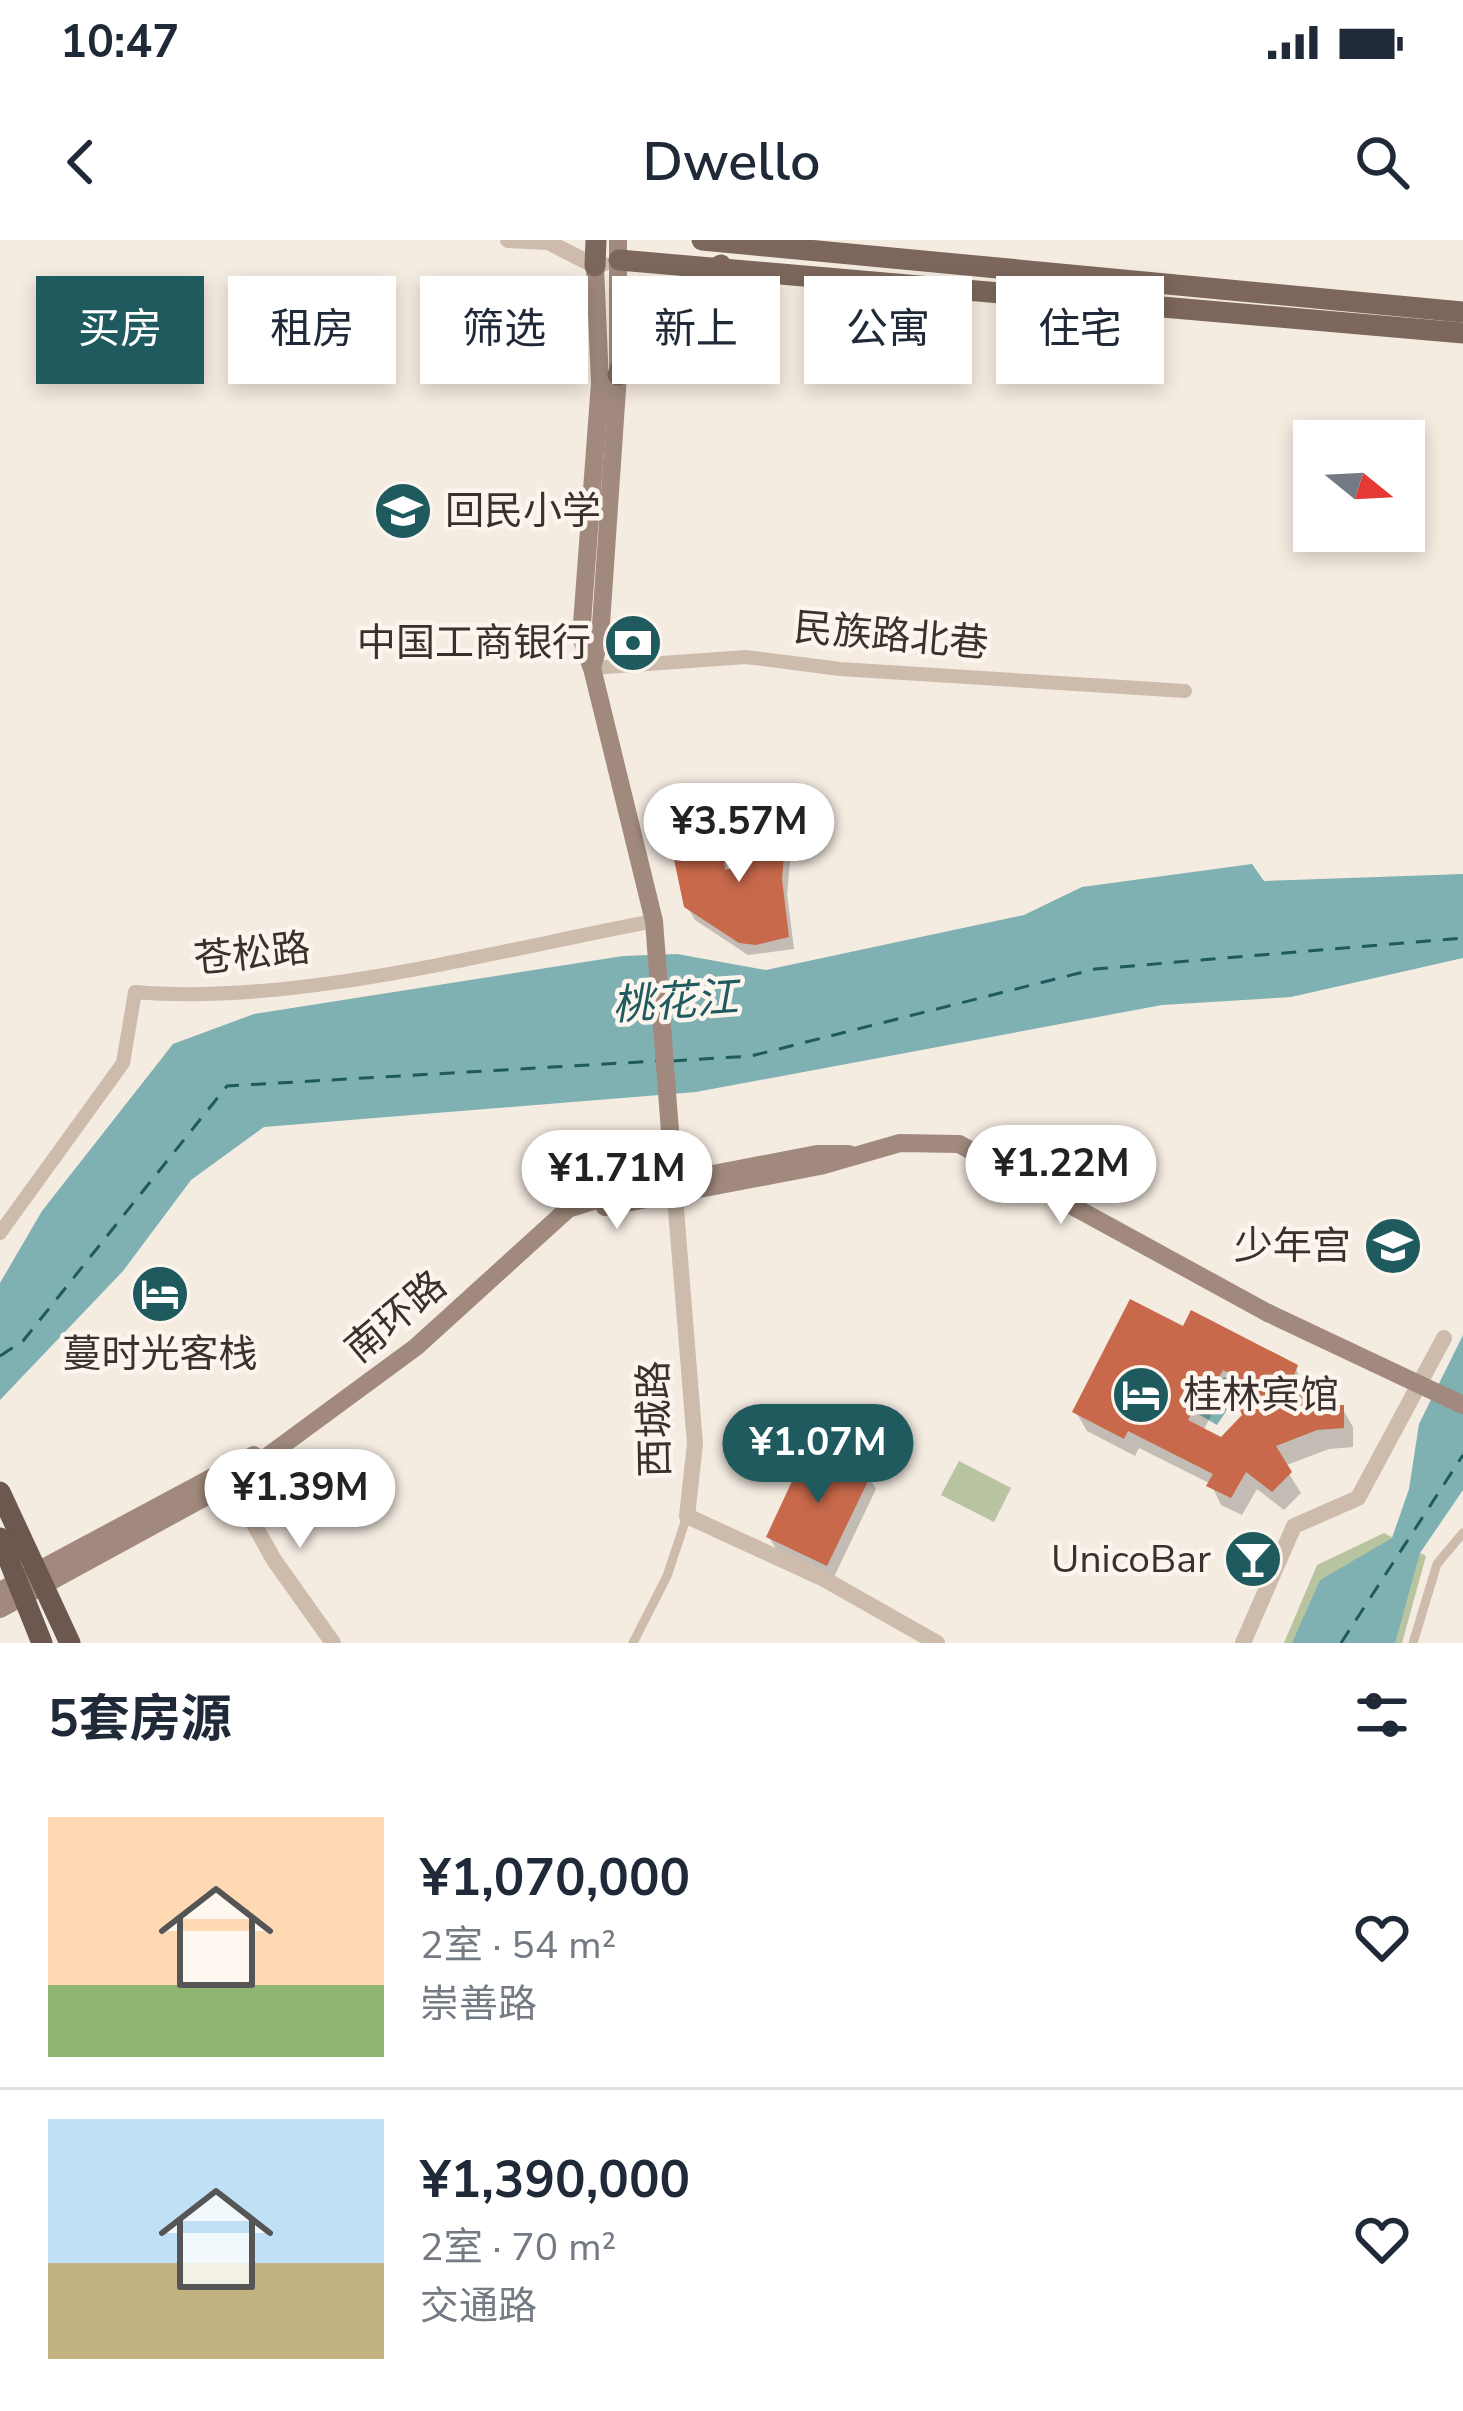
<!DOCTYPE html>
<html lang="zh">
<head>
<meta charset="utf-8">
<style>
	:root { --surface:#fff; --page:#f2f2f3; --text:#1f2937; --muted:#747a83; --line:#e0e1e3; --accent:#1f5a5e }
	body { margin:0; font-family:"Nunito Sans","Noto Sans SC",sans-serif; background:var(--page); color:var(--text); height:100vh; display:flex; flex-direction:column; font-size:45px; white-space:nowrap }
	* { box-sizing:border-box; margin:0 }
	p { font-size:39px; color:var(--muted) }
	.icon { flex:none; width:66px; height:66px; fill:none; stroke:currentColor; stroke-width:2; stroke-linecap:round; stroke-linejoin:round }
	.map { position:relative; height:1403px; overflow:hidden }
	.drawer { display:flex; flex-direction:column; background:var(--surface); flex:1 }
	.drawer>* { flex:none }
	.top-card { position:absolute; left:36px; top:36px; width:1392px; height:108px; display:flex; gap:24px }
	.needle { width:78px; rotate:108deg }
	.buttons { position:absolute; left:1293px; top:180px; display:grid; gap:24px }
	.buttons a { display:grid; place-items:center; width:132px; height:132px; border-radius:0px; background:var(--surface); box-shadow:0 6px 18px #0003; font-size:60px }
	.price { position:absolute; translate:-50% -102px; padding:0 27px; border-radius:42px; background:#fff; color:#222; font-size:39px; line-height:78px; filter:drop-shadow(0 3px 6px #0008) }
	.price::after { content:''; position:absolute; left:50%; top:72px; width:36px; height:27px; margin-left:-18px; background:inherit; clip-path:polygon(0 0,100% 0,50% 100%) }
	.price.on { background:var(--accent); color:#fff }
	ul { padding:0; list-style:none }
	li { display:flex; align-items:center; gap:36px; height:300px; padding:0 48px }
	li+li { border-top:3px solid var(--line) }
	li span { display:grid; place-items:center; flex:none; width:336px; height:240px; border-radius:0px; color:#555 }
	li>.icon { margin-inline-start:auto }
	span .icon { width:144px; height:144px; fill:#fffc; stroke-width:1 }
	li b { font-size:51px }
	h2 { display:flex; justify-content:space-between; align-items:center; height:144px; padding:0 48px; font-size:51px }
	.pill { padding:0 42px; border-radius:0px; background:var(--surface); box-shadow:0 6px 18px #0003; font-size:42px; line-height:108px }
	.pill.on { background:var(--accent); color:#fff }
	.status { display:flex; justify-content:space-between; align-items:center; height:84px; padding:0 60px; background:var(--surface); direction:ltr }
	.status svg { height:33px; fill:currentColor }
	header { display:flex; justify-content:space-between; align-items:center; height:156px; padding:0 48px; background:var(--surface); font-size:54px; font-weight:600 }
	.map>svg:first-child { display:block }
	.green { fill:#b8c4a0 }
	.water { fill:#7fb0b2 }
	.shadow { fill:#0003; fill-rule:evenodd }
	.lines { fill:none; stroke-linecap:round; stroke-linejoin:round }
	.ferry { stroke:#1f5a5e; stroke-width:3; stroke-dasharray:15 12; stroke-linecap:butt }
	.building { fill:#c8694b; fill-rule:evenodd }
	.pedestrian { stroke:#cdbbac; stroke-width:9 }
	.minor { stroke:#cdbbac; stroke-width:14 }
	.tertiary { stroke:#cdbbac; stroke-width:16 }
	.secondary { stroke:#a18a7d; stroke-width:18 }
	.primary { stroke:#7d675c; stroke-width:21 }
	.trunk { stroke:#6c584f; stroke-width:21 }
	.secondary-bridge { stroke:#a18a7d; stroke-width:18 }
	.labels { text-anchor:middle; dominant-baseline:central; stroke-width:9; stroke-linejoin:round; paint-order:stroke }
	.poi-label { font-size:39px; fill:#3b302b; stroke:#fbf5ee; text-anchor:end }
	.street-label { font-size:39px; fill:#3b302b; stroke:#fbf5ee }
	.water-label { font-size:42px; font-style:italic; fill:#1f5a5e; stroke:#fbf5ee }
</style>
</head>
<body>
<div class="status"><b>10:47</b><svg viewBox="0 0 49 12"><path d="M0 12V9h3v3zM5 12V6h3v6zM10 12V3h3v9zM15 12V0h3v12zM26 1h20v11H26zM47 4h2v5h-2z"/></svg></div>
<header><svg class="icon" aria-label="back" viewBox="0 0 24 24"><path d="M15 5l-7 7 7 7"/></svg>Dwello<svg class="icon" aria-label="search" viewBox="0 0 24 24"><circle cx="10" cy="10" r="6"/><path d="M15 15l6 6"/></svg></header>
<div class="map">
<svg width="1463" height="1403" viewBox="0 0 1463 1403">
	<rect width="100%" height="100%" fill="#f4ebe1"/>
	<g class="green">
		<polygon points="959,1221 1011,1248 994,1282 941,1255"/>
		<polygon points="1384,1293 1426,1316 1402,1403 1284,1403 1317,1325"/>
	</g>
	<g class="water">
		<polygon points="1252,624 1264,641 1463,634 1463,718 1291,757 1162,765 696,852 264,887 191,940 123,1031 0,1160 0,1043 42,971 173,804 254,774 623,716 677,714 766,730 1024,675 1082,647"/>
		<polygon points="1463,1095 1463,1250 1420,1313 1395,1403 1292,1403 1320,1340 1392,1298 1409,1249 1419,1184"/>
		<polygon points="1224,1137 1242,1147 1217,1185 1198,1174"/>
	</g>
	<g class="shadow">
		<polygon points="786,579 793,591 787,654 794,709 748,715 695,680 687,666 720,604 729,632 753,625"/>
		<path d="M1184,1090L1296,1128L1305,1153L1320,1151L1330,1168H1342L1353,1187V1207L1329,1209L1284,1226L1301,1253L1284,1270L1257,1249L1242,1275L1221,1265L1211,1244L1139,1208L1135,1216L1087,1191L1076,1172ZM1234,1147L1247,1154L1246,1176L1222,1201L1203,1191L1223,1153L1229,1156Z"/>
		<polygon points="869,1237 876,1249 834,1337 776,1309 769,1297"/>
	</g>
	<g class="lines">
		<g class="ferry">
			<polyline points="672,821 751,816 1095,729 1463,698"/>
			<polyline points="0,1116 23,1101 227,846 657,821"/>
			<polyline points="1341,1403 1463,1215"/>
		</g>
	</g>
	<g class="building">
		<polygon points="755,571 787,576 782,639 789,697 756,705 739,703 684,667 672,610 722,601 725,630 751,623"/>
		<path d="M1130,1059L1183,1086L1191,1070L1298,1125L1293,1138L1297,1150L1322,1148L1323,1165H1344V1188L1317,1190L1276,1206L1292,1232L1272,1252L1246,1232L1231,1258L1206,1246L1213,1234L1128,1191L1124,1199L1072,1172ZM1223,1130L1249,1144L1238,1165L1242,1175L1221,1197L1188,1180L1212,1136L1218,1139Z"/>
		<polygon points="809,1205 871,1235 827,1326 766,1297"/>
	</g>
	<g class="lines">
		<g class="pedestrian">
			<polyline points="633,1403 667,1336 687,1276"/>
			<polyline points="1413,1403 1437,1324 1463,1293"/>
		</g>
		<g class="minor">
			<polyline points="592,428 746,417 840,429 1185,451"/>
			<path d="M0,993L123,823L135,752C295,766 494,711 654,681"/>
		</g>
		<g class="tertiary">
			<polyline points="508,0 548,2 595,26 603,24"/>
			<polyline points="675,957 695,1204 687,1276 824,1339 937,1403"/>
			<polyline points="231,1243 274,1320 333,1403"/>
			<polyline points="1243,1403 1294,1286 1358,1258 1444,1098"/>
		</g>
		<g class="secondary">
			<polyline points="618,0 618,135 600,399 592,428 654,681 675,957"/>
			<polyline points="591,426 581,397 600,143 595,26"/>
			<polyline points="605,967 820,926 900,903 959,904 1268,1073"/>
			<polyline points="0,1351 254,1215"/>
			<polyline points="0,1369 231,1243 416,1107 568,969 625,951 817,914 849,914"/>
		</g>
		<g class="primary">
			<polyline points="702,0 1463,72"/>
			<polyline points="619,20 1463,93"/>
			<polyline points="595,26 596,0"/>
			<path d="M618,135C638,77 670,56 721,25"/>
		</g>
		<g class="trunk">
			<polyline points="0,1252 70,1403"/>
			<polyline points="0,1298 42,1403"/>
		</g>
		<polyline class="secondary-bridge" points="1268,1073 1463,1165"/>
	</g>
	<defs>
		<symbol id="school-disc" viewBox="-11 -11 22 22"><circle r="9.5" fill="#1f5a5e" stroke="#fbf5ee"/><path d="M0-5L7-2L0 1L-7-2ZM-4 1L0 2.5L4 1V4Q0 6-4 4Z" fill="#fff"/></symbol>
		<symbol id="bank-disc" viewBox="-11 -11 22 22"><circle r="9.5" fill="#1f5a5e" stroke="#fbf5ee"/><path d="M-6-4H6V4H-6ZM0-2.3a2.3 2.3 0 1 0 0 4.6a2.3 2.3 0 1 0 0-4.6Z" fill="#fff"/></symbol>
		<symbol id="hotel-disc" viewBox="-11 -11 22 22"><circle r="9.5" fill="#1f5a5e" stroke="#fbf5ee"/><path d="M-6-4.5h1.5V1H6V5H4.5V3h-9V5H-6ZM-4 0a1.8 1.8 0 1 1 3.6 0ZM.5 0V-2.5h3Q6-2.5 6 0Z" fill="#fff"/></symbol>
		<symbol id="bar-disc" viewBox="-11 -11 22 22"><circle r="9.5" fill="#1f5a5e" stroke="#fbf5ee"/><path d="M-6-5H6L.8 .8V4.5H3.5V6h-7V4.5H-.8V.8Z" fill="#fff"/></symbol>
	</defs>
	<g fill-rule="evenodd">
		<use href="#school-disc" x="370" y="238" width="66" height="66"/>
		<use href="#bank-disc" x="600" y="370" width="66" height="66"/>
		<use href="#school-disc" x="1360" y="973" width="66" height="66"/>
		<use href="#hotel-disc" x="127" y="1021" width="66" height="66"/>
		<use href="#hotel-disc" x="1108" y="1122" width="66" height="66"/>
		<use href="#bar-disc" x="1220" y="1286" width="66" height="66"/>
	</g>
	<g class="labels">
		<g class="poi-label">
			<text x="445" y="271" text-anchor="start">回民小学</text>
			<text x="591" y="403">中国工商银行</text>
			<text x="1351" y="1006">少年宫</text>
			<text x="160" y="1114" text-anchor="middle">蔓时光客栈</text>
			<text x="1183" y="1155" text-anchor="start">桂林宾馆</text>
			<text x="1211" y="1319">UnicoBar</text>
		</g>
		<g class="street-label">
			<text transform="translate(891 396) rotate(5)">民族路北巷</text>
			<text transform="translate(252 714) rotate(-6)">苍松路</text>
			<text transform="translate(396 1077) rotate(-40)">南环路</text>
			<text transform="translate(655 1179) rotate(-91)">西城路</text>
		</g>
		<g class="water-label">
			<text transform="translate(675 762) rotate(-4)">桃花江</text>
		</g>
	</g>
</svg>
<div class="buttons">
<a><svg class="needle" viewBox="-14 -14 28 28"><path d="M0-13l5 13h-10z" fill="#e53935"/><path d="M0 13l5-13h-10z" fill="#747a83"/></svg></a>
</div>
<b class="price" style="left:739px;top:645px">¥3.57M</b>
<b class="price" style="left:1061px;top:987px">¥1.22M</b>
<b class="price" style="left:617px;top:992px">¥1.71M</b>
<b class="price on" style="left:818px;top:1266px">¥1.07M</b>
<b class="price" style="left:300px;top:1311px">¥1.39M</b>
<div class="top-card">
<a class="pill on">买房</a>
<a class="pill">租房</a>
<a class="pill">筛选</a>
<a class="pill">新上</a>
<a class="pill">公寓</a>
<a class="pill">住宅</a>
</div>
</div>
<section class="drawer">
<h2>5套房源<svg class="icon" aria-label="filters" viewBox="0 0 24 24"><path d="M4 7h16M4 17h16"/><circle cx="9" cy="7" r="2"/><circle cx="15" cy="17" r="2"/></svg></h2>
<ul>
<li><span style="background:linear-gradient(#ffd9b3 70%,#8fb573 0)"><svg class="icon" aria-label="home" viewBox="0 0 24 24"><path d="M3 11l9-7 9 7M6 9v11h12V9"/></svg></span><div><b>¥1,070,000</b><p>2室 · 54 m²</p><p>崇善路</p></div><svg class="icon" aria-label="heart" viewBox="0 0 24 24"><path d="M12 20l-8-8c-3-5 5-10 8-4 3-6 11-1 8 4z"/></svg></li>
<li><span style="background:linear-gradient(#bfe0f5 60%,#c2b280 0)"><svg class="icon" aria-label="home" viewBox="0 0 24 24"><path d="M3 11l9-7 9 7M6 9v11h12V9"/></svg></span><div><b>¥1,390,000</b><p>2室 · 70 m²</p><p>交通路</p></div><svg class="icon" aria-label="heart" viewBox="0 0 24 24"><path d="M12 20l-8-8c-3-5 5-10 8-4 3-6 11-1 8 4z"/></svg></li>
</ul>
</section>
</body>
</html>
